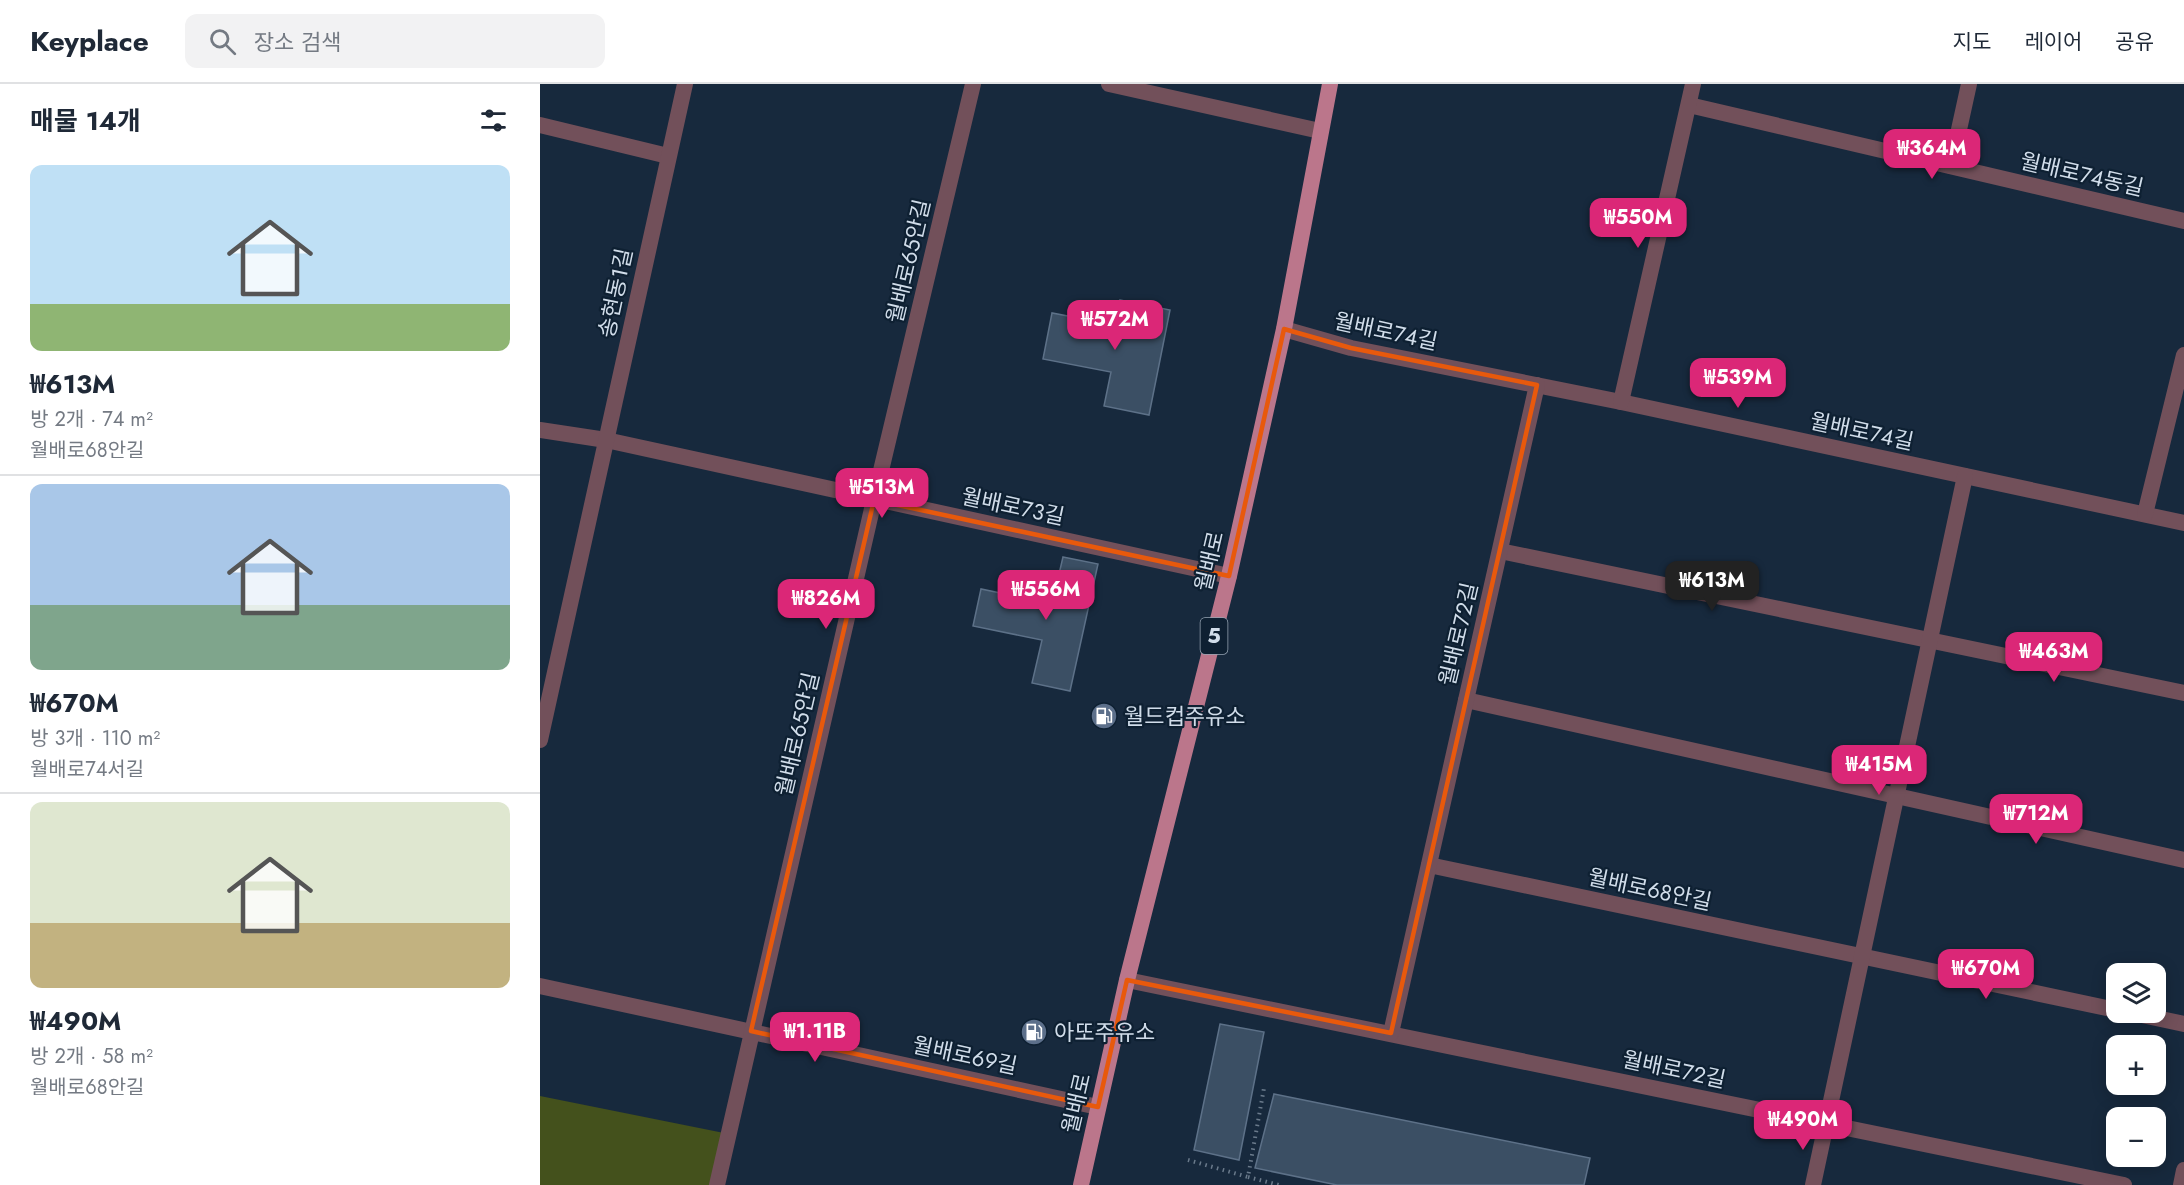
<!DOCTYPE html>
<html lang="ko">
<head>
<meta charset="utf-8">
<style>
	:root { --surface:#fff; --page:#f2f2f3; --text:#1f2937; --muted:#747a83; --line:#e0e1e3; --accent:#db2777 }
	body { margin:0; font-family:Jost,"Noto Sans KR",sans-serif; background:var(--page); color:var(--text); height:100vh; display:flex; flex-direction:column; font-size:22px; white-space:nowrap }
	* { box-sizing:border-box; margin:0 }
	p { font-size:20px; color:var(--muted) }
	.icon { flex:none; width:33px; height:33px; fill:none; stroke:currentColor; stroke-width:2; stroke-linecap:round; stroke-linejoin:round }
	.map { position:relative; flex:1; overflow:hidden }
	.sheet { display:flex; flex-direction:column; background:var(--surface); width:540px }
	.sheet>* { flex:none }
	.controls { position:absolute; left:1566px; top:879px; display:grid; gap:12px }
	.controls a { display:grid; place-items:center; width:60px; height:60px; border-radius:12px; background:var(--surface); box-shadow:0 3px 15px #0003; font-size:30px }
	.price { position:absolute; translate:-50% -51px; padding:0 14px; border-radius:12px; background:var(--accent); color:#fff; font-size:20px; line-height:39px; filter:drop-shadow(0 2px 3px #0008) }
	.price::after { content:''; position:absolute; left:50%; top:36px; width:18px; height:14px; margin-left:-9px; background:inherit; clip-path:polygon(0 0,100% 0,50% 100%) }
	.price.on { background:#222; color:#fff }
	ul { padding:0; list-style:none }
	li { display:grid; align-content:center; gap:12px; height:318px; padding:0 30px }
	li+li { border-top:2px solid var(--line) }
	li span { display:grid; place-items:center; height:186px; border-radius:12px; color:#555 }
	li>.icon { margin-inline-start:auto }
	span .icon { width:108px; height:108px; fill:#fffc; stroke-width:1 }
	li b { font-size:26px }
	h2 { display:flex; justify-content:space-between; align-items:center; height:72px; padding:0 30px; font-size:26px }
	header { display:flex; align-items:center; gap:36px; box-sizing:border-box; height:84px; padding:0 30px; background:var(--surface); border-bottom:2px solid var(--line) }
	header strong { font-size:28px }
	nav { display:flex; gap:33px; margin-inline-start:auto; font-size:21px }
	.search { width:420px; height:54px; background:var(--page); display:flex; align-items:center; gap:15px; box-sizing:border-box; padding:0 21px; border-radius:12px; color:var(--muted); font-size:22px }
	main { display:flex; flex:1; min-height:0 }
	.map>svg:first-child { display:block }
	.green { fill:#44511c }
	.building { fill:#3b4f64; stroke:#5d7188; stroke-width:1.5 }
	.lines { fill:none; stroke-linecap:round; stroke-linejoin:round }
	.path { stroke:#6a7a8b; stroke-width:4; stroke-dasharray:1.5 4.5; stroke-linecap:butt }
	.minor { stroke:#72505a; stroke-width:16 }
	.primary { stroke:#bb768b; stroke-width:16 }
	.marked { fill:none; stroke:#e8590c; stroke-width:4.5; stroke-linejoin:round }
	.labels { text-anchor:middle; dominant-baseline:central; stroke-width:4.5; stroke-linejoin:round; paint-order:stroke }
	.shield { fill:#0e2032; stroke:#96a4b3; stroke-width:1.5 }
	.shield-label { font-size:21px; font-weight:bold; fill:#d1ddea }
	.street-label { font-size:22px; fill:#d1ddea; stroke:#0e2032 }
	.poi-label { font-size:22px; fill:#d1ddea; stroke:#0e2032; text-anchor:start }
</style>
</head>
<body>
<header>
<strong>Keyplace</strong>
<div class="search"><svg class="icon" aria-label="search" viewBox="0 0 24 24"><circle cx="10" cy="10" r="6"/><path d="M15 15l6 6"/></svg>장소 검색</div>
<nav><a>지도</a><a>레이어</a><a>공유</a></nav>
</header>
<main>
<section class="sheet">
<h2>매물 14개<svg class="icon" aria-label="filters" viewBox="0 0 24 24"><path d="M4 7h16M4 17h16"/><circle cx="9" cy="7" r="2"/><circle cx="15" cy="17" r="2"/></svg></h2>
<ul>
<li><span style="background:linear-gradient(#bfe0f5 75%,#8fb573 0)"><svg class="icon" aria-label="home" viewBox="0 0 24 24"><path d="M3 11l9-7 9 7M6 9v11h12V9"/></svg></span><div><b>₩613M</b><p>방 2개 · 74 m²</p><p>월배로68안길</p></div></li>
<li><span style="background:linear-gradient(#a9c7e8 65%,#7fa58c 0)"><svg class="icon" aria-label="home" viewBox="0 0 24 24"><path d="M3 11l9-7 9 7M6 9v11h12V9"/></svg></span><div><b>₩670M</b><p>방 3개 · 110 m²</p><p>월배로74서길</p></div></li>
<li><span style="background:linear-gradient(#dfe7d0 65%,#c2b280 0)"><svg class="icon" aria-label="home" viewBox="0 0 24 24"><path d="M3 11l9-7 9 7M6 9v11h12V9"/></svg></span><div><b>₩490M</b><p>방 2개 · 58 m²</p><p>월배로68안길</p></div></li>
</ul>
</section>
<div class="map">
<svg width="1644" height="1101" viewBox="0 0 1644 1101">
	<rect width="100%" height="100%" fill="#17293d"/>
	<polygon class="green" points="0,1012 189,1050 177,1101 0,1101"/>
	<g class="building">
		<polygon points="580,216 630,226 609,331 564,322 571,288 503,275 512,229 574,241"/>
		<polygon points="523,473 558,480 530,607 492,599 502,556 433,542 441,505 512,520"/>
		<polygon points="680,940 724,948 699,1076 654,1066"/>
		<polygon points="734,1010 1050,1074 1044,1101 797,1101 715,1084"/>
	</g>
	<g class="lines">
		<g class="path">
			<polyline points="648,1076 708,1093 724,1004"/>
			<polyline points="708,1093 739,1101"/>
		</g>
		<g class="minor">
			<polyline points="569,0 780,47"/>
			<polyline points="1149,21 1644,137"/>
			<polyline points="0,41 128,72"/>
			<polyline points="1411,82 1429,0"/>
			<polyline points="744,245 811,264 1081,318 1644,439"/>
			<polyline points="1081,318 1153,0"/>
			<polyline points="0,346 66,356 689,492"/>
			<polyline points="1605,430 1644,271"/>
			<polyline points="960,467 1644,609"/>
			<polyline points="926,616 1644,776"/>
			<polyline points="0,656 145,0"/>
			<polyline points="889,781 1576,926"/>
			<polyline points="587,896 1584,1101"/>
			<polyline points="0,902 558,1023"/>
			<polyline points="1588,928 1644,940"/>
			<polyline points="851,949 997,301"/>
			<polyline points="177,1101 334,416 433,0"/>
			<polyline points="1273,1101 1425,392"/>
			<polyline points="1641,1101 1644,1086"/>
		</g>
		<polyline class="primary" points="541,1101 587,896 689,492 744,245 790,0"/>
	</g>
	<path class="marked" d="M744,245L811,264L997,301L851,949L587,896L558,1023L211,947L334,416L689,492Z"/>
	<defs>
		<symbol id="fuel-disc" viewBox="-11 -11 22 22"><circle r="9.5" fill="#5c6f8a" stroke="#0e2032"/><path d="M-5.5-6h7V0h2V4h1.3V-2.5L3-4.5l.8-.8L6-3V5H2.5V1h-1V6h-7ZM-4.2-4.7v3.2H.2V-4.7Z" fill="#fff"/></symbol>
	</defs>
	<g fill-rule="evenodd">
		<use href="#fuel-disc" x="549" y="617" width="30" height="30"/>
		<use href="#fuel-disc" x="479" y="933" width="30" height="30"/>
	</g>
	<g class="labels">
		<rect class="shield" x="660.5" y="534" width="27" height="36" rx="4.5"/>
		<g class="shield-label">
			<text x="674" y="552">5</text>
		</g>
		<g class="street-label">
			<text transform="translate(1542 90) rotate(13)">월배로74동길</text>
			<text transform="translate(368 177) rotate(-77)">월배로65안길</text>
			<text transform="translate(75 209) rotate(-78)">송현동1길</text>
			<text transform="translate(846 247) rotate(12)">월배로74길</text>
			<text transform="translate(1322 347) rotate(12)">월배로74길</text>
			<text transform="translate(473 422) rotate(12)">월배로73길</text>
			<text transform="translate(669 477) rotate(-77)">월배로</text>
			<text transform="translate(918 550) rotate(-77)">월배로72길</text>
			<text transform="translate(257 650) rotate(-77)">월배로65안길</text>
			<text transform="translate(1110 805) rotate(12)">월배로68안길</text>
			<text transform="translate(425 971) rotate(12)">월배로69길</text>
			<text transform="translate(1134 985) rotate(12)">월배로72길</text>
			<text transform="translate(536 1019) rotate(-77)">월배로</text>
		</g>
		<g class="poi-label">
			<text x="584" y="632">월드컵주유소</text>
			<text x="514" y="948">아또주유소</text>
		</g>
	</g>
</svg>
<div class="controls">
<a><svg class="icon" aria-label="layers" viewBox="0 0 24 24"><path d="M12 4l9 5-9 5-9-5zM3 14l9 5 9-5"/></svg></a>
<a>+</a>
<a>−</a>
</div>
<b class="price" style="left:1392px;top:96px">₩364M</b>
<b class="price" style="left:1098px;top:165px">₩550M</b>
<b class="price" style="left:575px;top:267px">₩572M</b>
<b class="price" style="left:1198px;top:325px">₩539M</b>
<b class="price" style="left:342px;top:435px">₩513M</b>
<b class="price on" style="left:1172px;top:528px">₩613M</b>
<b class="price" style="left:506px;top:537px">₩556M</b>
<b class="price" style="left:286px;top:546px">₩826M</b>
<b class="price" style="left:1514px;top:599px">₩463M</b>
<b class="price" style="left:1339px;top:712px">₩415M</b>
<b class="price" style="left:1496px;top:761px">₩712M</b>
<b class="price" style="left:1446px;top:916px">₩670M</b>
<b class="price" style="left:275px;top:979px">₩1.11B</b>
<b class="price" style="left:1263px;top:1067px">₩490M</b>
</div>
</main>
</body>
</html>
